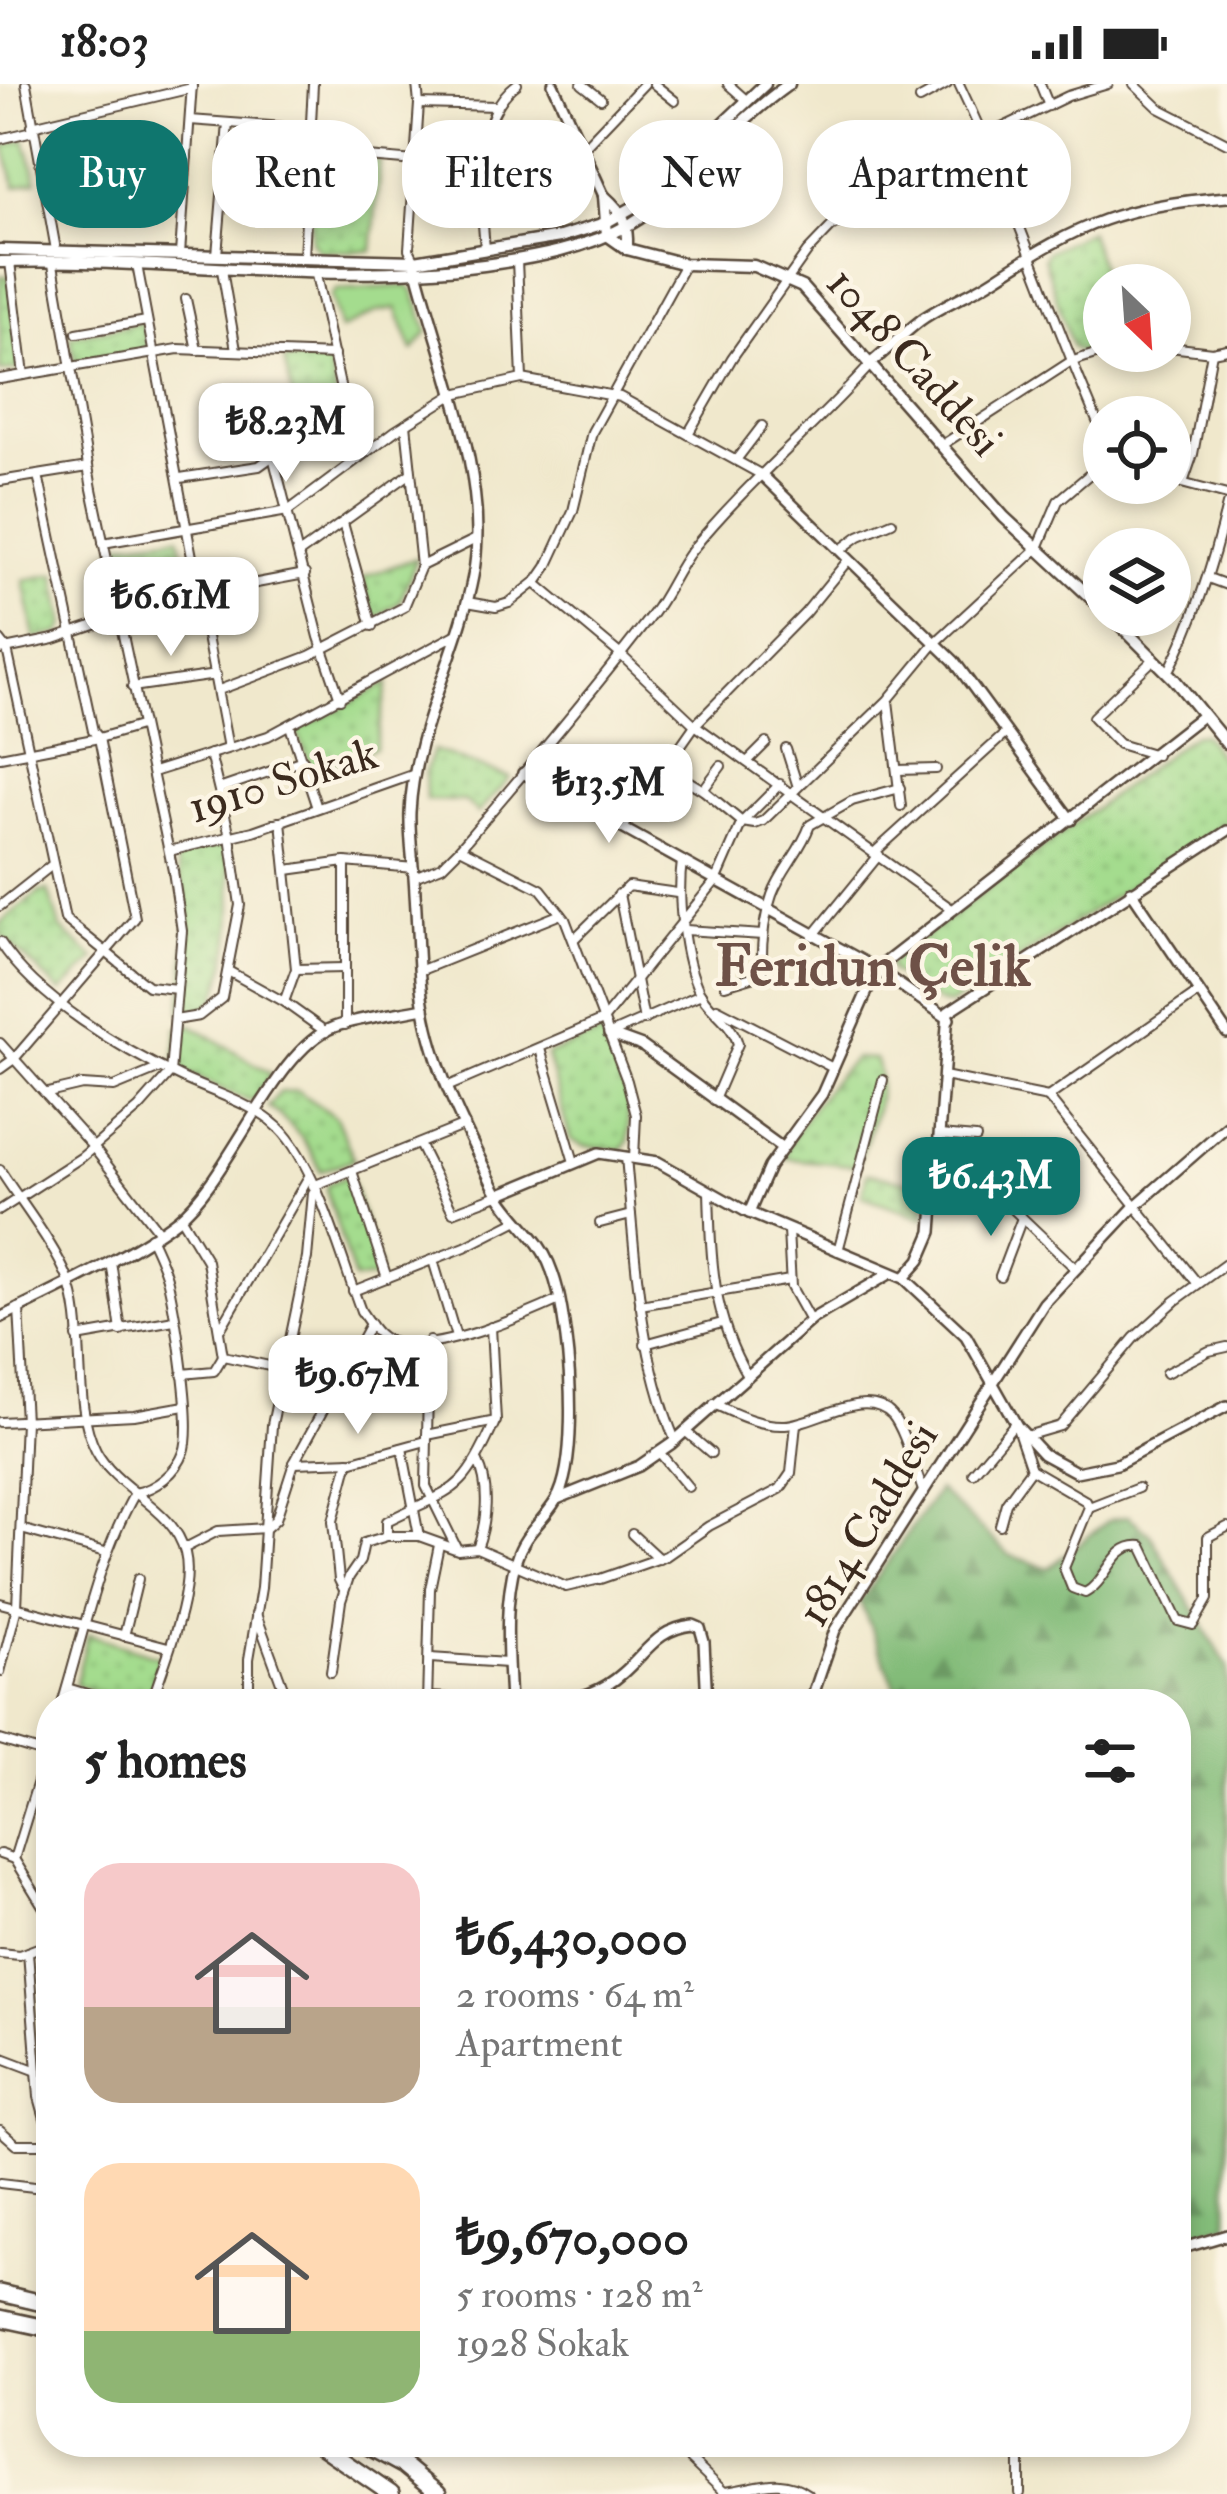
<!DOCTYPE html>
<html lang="en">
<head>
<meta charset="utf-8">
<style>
	:root { --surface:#fff; --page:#f2f2f2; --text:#222; --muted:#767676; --accent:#0f766e }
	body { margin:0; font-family:"IM FELL Double Pica",serif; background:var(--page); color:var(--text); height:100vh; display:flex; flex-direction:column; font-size:45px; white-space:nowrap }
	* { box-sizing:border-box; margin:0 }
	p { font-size:39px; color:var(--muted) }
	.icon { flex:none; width:66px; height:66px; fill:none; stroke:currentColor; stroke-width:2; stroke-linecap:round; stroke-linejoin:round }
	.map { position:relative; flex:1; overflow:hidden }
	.sheet { position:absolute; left:36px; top:1605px; width:1155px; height:768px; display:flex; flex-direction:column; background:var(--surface); border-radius:48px; box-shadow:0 6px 18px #0003 }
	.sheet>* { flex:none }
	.guide { position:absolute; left:36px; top:36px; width:1155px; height:108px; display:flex; gap:24px }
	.needle { width:78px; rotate:155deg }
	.fabs { position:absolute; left:1083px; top:180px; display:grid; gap:24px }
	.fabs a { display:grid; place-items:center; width:108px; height:108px; border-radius:50%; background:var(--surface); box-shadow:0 6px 18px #0003; font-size:60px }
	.price { position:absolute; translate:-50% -102px; padding:0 27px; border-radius:24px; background:#fff; color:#222; font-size:39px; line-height:78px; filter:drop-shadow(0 3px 6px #0008) }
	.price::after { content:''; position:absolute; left:50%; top:72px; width:36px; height:27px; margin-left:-18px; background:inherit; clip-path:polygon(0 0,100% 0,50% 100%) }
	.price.current { background:var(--accent); color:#fff }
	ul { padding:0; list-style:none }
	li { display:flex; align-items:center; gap:36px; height:300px; padding:0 48px }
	li span { display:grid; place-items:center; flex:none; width:336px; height:240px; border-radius:36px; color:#555 }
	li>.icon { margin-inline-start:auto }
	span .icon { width:144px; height:144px; fill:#fffc; stroke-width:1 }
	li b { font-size:51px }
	h2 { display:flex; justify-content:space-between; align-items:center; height:144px; padding:0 48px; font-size:51px }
	.pill { padding:0 42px; border-radius:48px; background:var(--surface); box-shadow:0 6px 18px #0003; font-size:42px; line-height:108px }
	.pill.current { background:var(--accent); color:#fff }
	.status { display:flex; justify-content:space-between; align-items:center; height:84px; padding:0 60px; background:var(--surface); direction:ltr }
	.status svg { height:33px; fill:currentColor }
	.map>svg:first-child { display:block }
	.green { fill:#a4dc8e; stroke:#708356; stroke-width:3 }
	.forest { fill:url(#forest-firs); stroke:#5f734c; stroke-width:3 }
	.park { fill:url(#park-dots); stroke:#708356; stroke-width:3 }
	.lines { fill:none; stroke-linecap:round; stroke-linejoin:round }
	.minor-casing { stroke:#564638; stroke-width:12 }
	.tertiary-casing { stroke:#564638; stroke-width:14 }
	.secondary-casing { stroke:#564638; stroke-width:15 }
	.motorway-casing { stroke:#564638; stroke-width:20 }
	.minor { stroke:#fff; stroke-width:8 }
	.tertiary { stroke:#fff; stroke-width:9 }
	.secondary { stroke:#fff; stroke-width:10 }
	.motorway { stroke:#fff; stroke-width:15 }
	.labels { text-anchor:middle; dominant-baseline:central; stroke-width:9; stroke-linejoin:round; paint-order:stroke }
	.street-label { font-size:45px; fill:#3b2a1e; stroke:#fcf5e5 }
	.district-label { font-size:57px; font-weight:bold; fill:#6e5147; stroke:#fcf5e5 }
</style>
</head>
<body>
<div class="status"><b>18:03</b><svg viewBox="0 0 49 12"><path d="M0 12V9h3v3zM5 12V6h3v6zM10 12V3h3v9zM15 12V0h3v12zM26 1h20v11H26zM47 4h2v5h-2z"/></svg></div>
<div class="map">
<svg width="1227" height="2410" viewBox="0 0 1227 2410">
	<defs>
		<pattern id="forest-firs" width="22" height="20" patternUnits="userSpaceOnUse" patternTransform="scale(3)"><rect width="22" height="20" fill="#83bc79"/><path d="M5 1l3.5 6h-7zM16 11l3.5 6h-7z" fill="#6c9963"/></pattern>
		<pattern id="park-dots" width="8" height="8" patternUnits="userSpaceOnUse" patternTransform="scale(3)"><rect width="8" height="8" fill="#a4dc8e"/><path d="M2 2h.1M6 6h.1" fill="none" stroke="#8ebd7a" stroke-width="1.8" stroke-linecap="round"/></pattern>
	</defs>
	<rect width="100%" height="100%" fill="#fcf5e5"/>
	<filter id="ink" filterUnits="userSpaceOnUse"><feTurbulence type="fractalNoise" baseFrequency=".00833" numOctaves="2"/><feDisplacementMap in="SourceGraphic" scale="24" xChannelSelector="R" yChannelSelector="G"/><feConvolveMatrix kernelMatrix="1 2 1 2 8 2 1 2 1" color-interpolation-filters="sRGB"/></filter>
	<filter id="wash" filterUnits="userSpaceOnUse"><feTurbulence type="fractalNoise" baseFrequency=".004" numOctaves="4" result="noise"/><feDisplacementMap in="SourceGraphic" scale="48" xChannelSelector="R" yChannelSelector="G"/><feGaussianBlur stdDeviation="2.7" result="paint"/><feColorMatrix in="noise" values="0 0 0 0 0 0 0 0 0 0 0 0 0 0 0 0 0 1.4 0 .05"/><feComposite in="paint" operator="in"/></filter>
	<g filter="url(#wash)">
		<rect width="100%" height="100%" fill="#f0e8cc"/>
		<g class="green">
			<polygon points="25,55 37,97 16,103 4,62"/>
			<polygon points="407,202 413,206 428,247 413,267 396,224 378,227 340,246 331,212 336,206"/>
		</g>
		<polygon class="forest" points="938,1406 1011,1472 1049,1484 1108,1437 1128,1432 1149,1449 1227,1582 1227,2140 1176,2154 1176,1620 889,1620 897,1607 860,1518"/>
		<g class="park">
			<polygon points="360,75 380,77 372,167 319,167 311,157 312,113 337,116 357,96"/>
			<polygon points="1089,147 1107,201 1104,201 1104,262 1082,269 1072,263 1044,174 1047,168"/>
			<polygon points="0,192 9,192 20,285 0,288"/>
			<polygon points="142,239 148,268 75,279 70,252"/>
			<polygon points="284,276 328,276 338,319 300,346"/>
			<polygon points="179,452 191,510 127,522 114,460"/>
			<polygon points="417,474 400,518 374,534 363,493"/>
			<polygon points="55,490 65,541 60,549 35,554 24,496"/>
			<polygon points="388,599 375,664 312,686 297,647"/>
			<polygon points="1194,650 1203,650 1227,683 1227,738 949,921 939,919 891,887 889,880"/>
			<polygon points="433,666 510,694 478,729 465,717 426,716 425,688"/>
			<path d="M227,761C234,816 236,865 214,918L188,933L181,928L189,827L176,774L178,770Z"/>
			<polygon points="48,807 61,845 95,875 61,908 0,850 0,839 40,808"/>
			<polygon points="192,941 271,990 255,1015 249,1017 175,983 177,945"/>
			<polygon points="602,949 628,1013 628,1058 622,1065 583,1062 570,1055 547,971"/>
			<path d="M855,974L875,975C889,1006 867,1053 857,1082L783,1074C800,1037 826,1002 855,974Z"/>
			<path d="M297,1007L336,1033L354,1075L321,1087C308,1059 294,1041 268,1023L280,1008Z"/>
			<polygon points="867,1089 928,1102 924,1134 862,1112"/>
			<polygon points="346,1093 351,1095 379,1182 377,1194 354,1196 326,1105 329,1099"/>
			<polygon points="88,1550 160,1573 148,1618 136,1620 75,1601"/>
		</g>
	</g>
	<g filter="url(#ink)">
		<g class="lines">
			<defs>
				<g id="minor">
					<polyline points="26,0 56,166"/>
					<polyline points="582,0 601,15"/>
					<polyline points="654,0 675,17"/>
					<polyline points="728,0 746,16"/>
					<path d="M959,0C1014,115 1052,237 1104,353"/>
					<polyline points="1040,0 1049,22"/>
					<polyline points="1134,0 1159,24 1227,59"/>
					<polyline points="920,15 947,0"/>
					<polyline points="419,20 497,22"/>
					<polyline points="190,36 311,45"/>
					<polyline points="32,42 192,4"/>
					<polyline points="0,55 33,47"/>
					<polyline points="582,65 644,0"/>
					<polyline points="309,68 415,77"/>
					<polyline points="482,82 586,74"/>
					<polyline points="45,105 187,73"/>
					<path d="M485,165C481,116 472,33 517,0"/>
					<polyline points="180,170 192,0"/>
					<polyline points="217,171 228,39"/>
					<polyline points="304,174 313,0"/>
					<polyline points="517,176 522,295"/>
					<polyline points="415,177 409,165 419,20 417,0"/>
					<polyline points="10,178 24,291"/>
					<polyline points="137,181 228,664"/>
					<polyline points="222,186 236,266"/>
					<polyline points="316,191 356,375"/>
					<polyline points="186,215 197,266"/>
					<polyline points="77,249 147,237"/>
					<polyline points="1170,263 1212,268 1227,265"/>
					<polyline points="0,295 178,265 334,271"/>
					<polyline points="688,350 732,274 807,168 831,143 983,53 1068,12 1108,0"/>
					<polyline points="942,361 1070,278 1105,267"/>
					<polyline points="273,372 319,553 340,615"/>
					<polyline points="736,376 762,342"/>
					<polyline points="180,394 259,382 345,321"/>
					<polyline points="1170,396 1227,411"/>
					<polyline points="0,397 88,383"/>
					<polyline points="1183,399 1193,370 1212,268"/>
					<polyline points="343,439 372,542"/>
					<polyline points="103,459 288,427 395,347 454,310 522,295 620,313 762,391"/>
					<polyline points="840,466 859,452 892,438"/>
					<polyline points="300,469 411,389"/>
					<polyline points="421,482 476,455"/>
					<polyline points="1208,494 1227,501"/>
					<polyline points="535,499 621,571 695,641 953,826"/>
					<polyline points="198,510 305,490"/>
					<polyline points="467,518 496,523 509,519 538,496 547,483 573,427 592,348 685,180"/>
					<polyline points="0,556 7,565 65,835 148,902 177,905"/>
					<polyline points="0,566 54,555 118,533"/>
					<polyline points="1154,575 1093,633 1119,660 1156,671"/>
					<path d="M1168,589C1196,534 1213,480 1227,421"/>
					<polyline points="132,603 216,591"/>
					<polyline points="219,606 309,572 404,523 421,482 406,340"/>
					<polyline points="888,617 901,722"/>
					<polyline points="290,642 317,724"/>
					<polyline points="786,665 797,700"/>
					<polyline points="0,673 99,654 140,642"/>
					<polyline points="747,678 766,659"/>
					<polyline points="665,683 703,706 742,738 755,740 763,737 888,616 935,559 1038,464 1058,417 1104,378"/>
					<polyline points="897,686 936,685"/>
					<polyline points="153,688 268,652 457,550"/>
					<polyline points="219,705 303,676"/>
					<polyline points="703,706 721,682"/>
					<polyline points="281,737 296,885 284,918"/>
					<polyline points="623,744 695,641 805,529 849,475"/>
					<polyline points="460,764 541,805 565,835 627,997 636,1031 634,1074"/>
					<polyline points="169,767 253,747 415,690"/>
					<polyline points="875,768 1006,649"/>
					<path d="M682,777C677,813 683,873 699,907C709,927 732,937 738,960L714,1016"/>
					<polyline points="345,778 345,941"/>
					<polyline points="287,786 345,778 414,784"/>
					<path d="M414,793L442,782L460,764C526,687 592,609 653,529C668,509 677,485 692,466C746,399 814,344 871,280"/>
					<polyline points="619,810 644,936"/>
					<polyline points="0,822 52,781"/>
					<polyline points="685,846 763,851"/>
					<polyline points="813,852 879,771"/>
					<polyline points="575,854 628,802 677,809"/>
					<path d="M0,858C36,914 122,966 182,994C214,1009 254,1020 279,1044C316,1080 342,1177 361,1227C371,1241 377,1254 395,1259C434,1270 522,1233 559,1216"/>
					<polyline points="296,885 344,884"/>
					<polyline points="419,887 561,830"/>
					<polyline points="230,888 284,918 326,948"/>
					<path d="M725,901L762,890C761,864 763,836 772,811C781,786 801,767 810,741L852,717L900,704"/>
					<polyline points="717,924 833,984"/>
					<polyline points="175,936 199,932 222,914 240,821 230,752 210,670"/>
					<polyline points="610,950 701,910"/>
					<polyline points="0,959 93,1063 159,1148"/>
					<polyline points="540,965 574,1078"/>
					<polyline points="0,985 14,975 135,834 99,654 93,647 38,391"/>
					<polyline points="944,992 1048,1013 1198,1200"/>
					<polyline points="449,1002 603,936 717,795 742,738 780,700"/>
					<polyline points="48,1009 82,1001 114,1003 160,984"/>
					<polyline points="1048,1013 1199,908"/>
					<polyline points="939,1051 976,1054"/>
					<polyline points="419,1060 453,1128 498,1111"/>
					<path d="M626,1073C635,1170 638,1266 675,1356"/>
					<path d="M0,1086C21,1119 54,1160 68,1195C88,1243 71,1319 96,1367C118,1408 174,1423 185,1469C195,1508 163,1581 151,1620"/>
					<polyline points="352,1087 387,1194"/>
					<polyline points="937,1101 1012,1124 1076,1185"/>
					<polyline points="313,1102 465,1041"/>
					<path d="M709,1107C711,1175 712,1233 748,1293"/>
					<polyline points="0,1126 82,1073 139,1024 170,989 182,847 173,787 92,405 53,180"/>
					<polyline points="181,1134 207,1177 223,1272"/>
					<polyline points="600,1139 631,1131"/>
					<polyline points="788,1146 791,1203 810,1237"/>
					<polyline points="838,1167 883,996"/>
					<polyline points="433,1176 456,1253"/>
					<polyline points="111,1177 121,1247"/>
					<polyline points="1000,1192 1022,1134"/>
					<polyline points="353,1207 465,1163 518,1136"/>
					<polyline points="640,1221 790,1196"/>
					<polyline points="221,1244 308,1094"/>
					<polyline points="77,1253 174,1236"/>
					<polyline points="429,1257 426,1402 457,1465"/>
					<polyline points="645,1260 722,1239"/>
					<polyline points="223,1272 283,1285"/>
					<polyline points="1166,1289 1209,1267 1227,1263"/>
					<polyline points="182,1290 214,1287 223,1272"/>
					<path d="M714,1320C736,1330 759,1342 785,1341C815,1340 865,1302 892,1331C905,1346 916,1390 924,1409"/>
					<polyline points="0,1338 134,1331 185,1322"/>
					<path d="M1017,1344L1031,1385L1086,1417L1089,1423L1064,1484L1072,1504L1085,1509C1109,1496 1112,1459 1142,1462L1178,1537L1193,1541L1208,1515V1453L1227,1443"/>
					<polyline points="685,1347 711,1369"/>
					<polyline points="427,1351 496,1337 491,1243"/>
					<polyline points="1026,1352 1060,1342 1134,1254 1175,1217 1227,1179"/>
					<polyline points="402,1364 419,1452"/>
					<polyline points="659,1368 688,1403"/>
					<polyline points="294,1379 353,1377 426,1357"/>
					<polyline points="973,1389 1015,1339"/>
					<polyline points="1089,1423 1138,1404"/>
					<polyline points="1000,1441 1006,1419 1031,1385"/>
					<polyline points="21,1445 105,1468"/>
					<polyline points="632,1450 659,1475"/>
					<path d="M387,1451V1437C454,1403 461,1414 494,1340"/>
					<polyline points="185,1464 218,1447 266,1444 276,1435 294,1379 370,1240"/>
					<path d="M477,1464C487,1439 490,1402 478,1378"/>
					<polyline points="343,1504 339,1496 333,1437 349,1377"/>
					<polyline points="0,1519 168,1563"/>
					<polyline points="256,1530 289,1620"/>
					<polyline points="124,1552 138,1495"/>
					<polyline points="430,1574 507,1579"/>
					<polyline points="0,1588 17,1523 25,1337 19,1224"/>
					<polyline points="331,1588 341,1517 349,1493 360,1477 364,1459 387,1452 419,1452 458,1466 477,1464 566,1503 600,1495 666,1472 709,1442 780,1405 791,1389 796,1340"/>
					<polyline points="67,1604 120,1620"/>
					<polyline points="429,1613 510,1617"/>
					<path d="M62,1620C84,1548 98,1475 135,1409C156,1405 177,1388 184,1368C194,1342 175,1228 168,1198C164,1182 157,1168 150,1153"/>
					<polyline points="249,1620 249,1575 261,1504 272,1341 307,1174 313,1109"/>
					<polyline points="427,1620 430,1505 439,1461"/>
					<polyline points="0,1656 50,1671"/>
					<polyline points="0,1770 14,1775 51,1835"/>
					<polyline points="14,1775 51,1655"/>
					<polyline points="28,1868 39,2013 51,2056"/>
					<polyline points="0,1869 19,1871 51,1859"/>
					<polyline points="0,1973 37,1987"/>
					<polyline points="0,2046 16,2060 44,2060 50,2055"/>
					<polyline points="0,2099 51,2105"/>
					<path d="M672,2358L724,2408C756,2405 779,2390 807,2410"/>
					<polyline points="1020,2410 1020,2358"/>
				</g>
				<g id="tertiary">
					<polyline points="553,0 604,112"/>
					<path d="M416,182C439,274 492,397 473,492C458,571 414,645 410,728C409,754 414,782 415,809C418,851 417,893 426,935C438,993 468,1051 494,1103C505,1124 524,1141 538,1160C557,1186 562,1224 566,1255C571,1294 576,1383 556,1416C543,1438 524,1449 516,1476C503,1521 508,1573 510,1620"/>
					<path d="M872,278C888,265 904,249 921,236C944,220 971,210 994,195C1080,139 1124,121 1227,113"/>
					<polyline points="762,391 954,577 1071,736"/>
					<polyline points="523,689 877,885 949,935"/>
					<polyline points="1131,807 1227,949"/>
					<polyline points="609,950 642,962 781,1063"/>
					<polyline points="498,1111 599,1069 658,1078 745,1127 904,1194 966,1252 1017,1342 1043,1370 1076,1388 1117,1380 1227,1322"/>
					<polyline points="749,1129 769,1083 822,1010 877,885 1203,631"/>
					<polyline points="904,1194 920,1176 932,1148 948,928 1227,747"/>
					<path d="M0,1234C53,1207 132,1171 178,1135C230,1094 275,965 334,943C362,933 395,930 424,924"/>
					<polyline points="557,1415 639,1382 671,1360 812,1235 891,1189"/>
					<path d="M553,1620C579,1614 602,1608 623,1589C648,1567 657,1545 693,1541L700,1544L704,1558L707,1620"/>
					<polyline points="810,1620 835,1546 1044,1219 1132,1125 1227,1042"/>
					<polyline points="1176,2166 1227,2151"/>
				</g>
				<g id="secondary">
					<polyline points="604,112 607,151 627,165 685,180 754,182 802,203 1004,433 1104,526"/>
					<path d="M604,112C624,130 628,138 627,165"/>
					<polyline points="0,166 415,177 560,153 605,139 637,121 765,0"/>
					<path d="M0,178C162,173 322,202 484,181C534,174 587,165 632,139C659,123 678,100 700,78C728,50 757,23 789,0"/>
					<polyline points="1110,531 1174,595 1227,660"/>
				</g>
				<g id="motorway">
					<polyline points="0,2209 51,2221"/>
					<polyline points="0,2234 51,2245"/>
					<polyline points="315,2358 391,2410"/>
					<polyline points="360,2358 404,2382 438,2410"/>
				</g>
			</defs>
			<use href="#minor" class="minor-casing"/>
			<use href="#tertiary" class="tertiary-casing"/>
			<use href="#secondary" class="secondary-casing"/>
			<use href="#motorway" class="motorway-casing"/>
			<use href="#minor" class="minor"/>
			<use href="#tertiary" class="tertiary"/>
			<use href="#secondary" class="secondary"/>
			<use href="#motorway" class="motorway"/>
		</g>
	</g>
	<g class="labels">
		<g class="street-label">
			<text transform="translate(914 278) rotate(48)">1048 Caddesi</text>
			<text transform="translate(283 697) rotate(-17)">1910 Sokak</text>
			<text transform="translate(868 1440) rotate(-59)">1814 Caddesi</text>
		</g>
		<g class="district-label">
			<text x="873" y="883">Feridun Çelik</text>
		</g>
	</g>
</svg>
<div class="fabs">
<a><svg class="needle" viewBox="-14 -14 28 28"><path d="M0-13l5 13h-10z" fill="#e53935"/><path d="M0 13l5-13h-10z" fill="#767676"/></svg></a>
<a><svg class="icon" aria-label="locate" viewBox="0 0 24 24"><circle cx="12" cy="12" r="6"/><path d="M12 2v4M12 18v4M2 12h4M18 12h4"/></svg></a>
<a><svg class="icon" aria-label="layers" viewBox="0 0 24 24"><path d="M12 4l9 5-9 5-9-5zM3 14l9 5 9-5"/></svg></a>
</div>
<b class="price" style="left:286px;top:401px">₺8.23M</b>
<b class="price" style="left:171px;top:575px">₺6.61M</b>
<b class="price" style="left:609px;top:762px">₺13.5M</b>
<b class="price current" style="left:991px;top:1155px">₺6.43M</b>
<b class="price" style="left:358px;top:1353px">₺9.67M</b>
<div class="guide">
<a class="pill current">Buy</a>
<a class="pill">Rent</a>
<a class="pill">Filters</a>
<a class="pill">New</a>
<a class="pill">Apartment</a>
</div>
<section class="sheet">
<h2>5 homes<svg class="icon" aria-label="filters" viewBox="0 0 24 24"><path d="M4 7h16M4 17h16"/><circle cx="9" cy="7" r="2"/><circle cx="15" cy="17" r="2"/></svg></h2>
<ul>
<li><span style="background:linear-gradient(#f6c9c9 60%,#b9a48a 0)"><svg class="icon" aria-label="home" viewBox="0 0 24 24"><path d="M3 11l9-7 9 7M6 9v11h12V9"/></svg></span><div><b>₺6,430,000</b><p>2 rooms · 64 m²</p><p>Apartment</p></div></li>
<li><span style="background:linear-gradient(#ffd9b3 70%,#8fb573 0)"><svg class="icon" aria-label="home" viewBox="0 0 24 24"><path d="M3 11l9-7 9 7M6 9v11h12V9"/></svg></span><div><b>₺9,670,000</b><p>5 rooms · 128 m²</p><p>1928 Sokak</p></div></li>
</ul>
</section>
</div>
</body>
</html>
